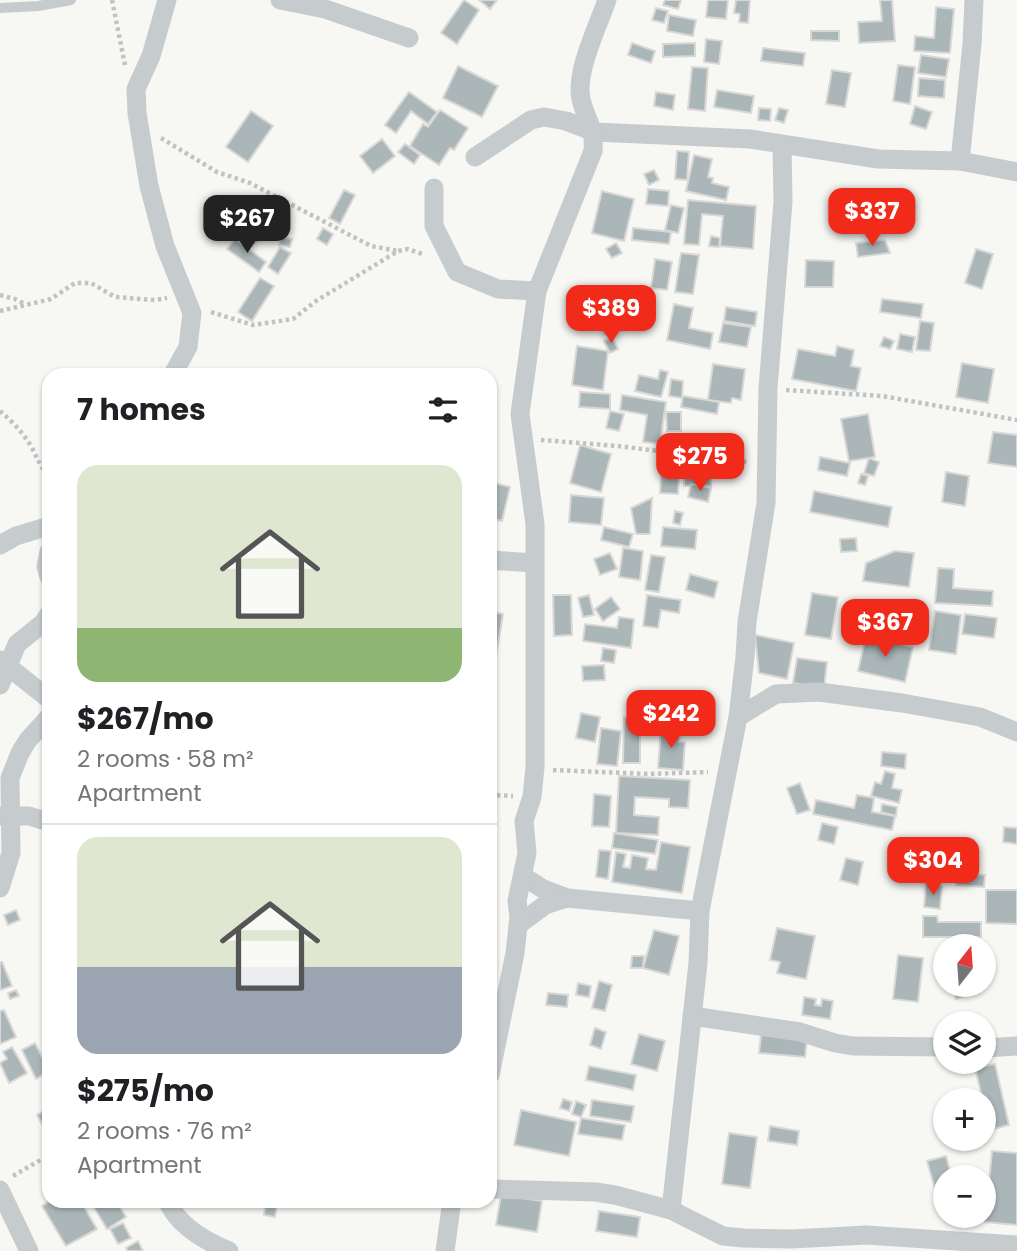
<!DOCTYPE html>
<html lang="en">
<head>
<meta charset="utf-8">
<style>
	:root { --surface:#fff; --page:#f2f2f2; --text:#202124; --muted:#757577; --line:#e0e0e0; --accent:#f12a1a }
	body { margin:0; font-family:Poppins,sans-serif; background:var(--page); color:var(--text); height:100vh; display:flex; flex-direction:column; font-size:26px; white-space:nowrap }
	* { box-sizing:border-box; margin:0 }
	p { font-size:23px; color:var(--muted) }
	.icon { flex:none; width:38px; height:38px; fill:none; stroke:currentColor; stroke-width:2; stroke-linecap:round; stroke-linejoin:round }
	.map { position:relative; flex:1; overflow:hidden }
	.panel { position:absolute; left:42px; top:368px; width:455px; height:840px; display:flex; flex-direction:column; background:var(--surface); border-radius:21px; box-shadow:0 2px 5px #0004 }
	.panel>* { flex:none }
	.needle { width:46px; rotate:17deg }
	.controls { position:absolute; left:933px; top:934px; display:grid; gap:14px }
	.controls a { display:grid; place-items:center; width:63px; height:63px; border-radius:50%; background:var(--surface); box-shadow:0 2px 5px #0004; font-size:35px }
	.price { position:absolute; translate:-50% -60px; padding:0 16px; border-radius:14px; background:var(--accent); color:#fff; font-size:23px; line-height:46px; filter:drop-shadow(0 2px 4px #0008) }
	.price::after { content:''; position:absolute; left:50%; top:42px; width:21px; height:16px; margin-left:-10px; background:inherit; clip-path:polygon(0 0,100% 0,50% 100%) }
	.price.active { background:#222; color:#fff }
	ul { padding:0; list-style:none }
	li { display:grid; align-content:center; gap:14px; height:371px; padding:0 35px }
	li+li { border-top:2px solid var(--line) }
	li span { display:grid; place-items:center; height:217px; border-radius:21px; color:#555 }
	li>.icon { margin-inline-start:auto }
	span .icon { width:126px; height:126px; fill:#fffc; stroke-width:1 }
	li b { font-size:30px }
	h2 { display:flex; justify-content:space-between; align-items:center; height:84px; padding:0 35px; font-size:30px }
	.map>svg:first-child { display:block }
	.building { fill:#abb6b9; stroke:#d9d8d6; stroke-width:2 }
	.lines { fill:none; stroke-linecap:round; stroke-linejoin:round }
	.path { stroke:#c0c3c4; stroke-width:4.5; stroke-dasharray:3.5 3.5; stroke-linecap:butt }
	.lane { stroke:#c6cbcd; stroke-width:10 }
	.street { stroke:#c6cbcd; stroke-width:19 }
</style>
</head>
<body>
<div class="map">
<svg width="1017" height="1251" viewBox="0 0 1017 1251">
	<rect width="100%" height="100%" fill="#f7f7f4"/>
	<g class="building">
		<polygon points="464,0 479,10 457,44 441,33"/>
		<polygon points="479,0 497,0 490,9"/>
		<polygon points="665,0 681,0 678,9 663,5"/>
		<polygon points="708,0 728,0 726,19 706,17"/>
		<polygon points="736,0 750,0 748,23 739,22 740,14 734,13"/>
		<polygon points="880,0 892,0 895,41 859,43 858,22 882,21"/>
		<polygon points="936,7 954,9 950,53 914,51 915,36 934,38"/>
		<polygon points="656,8 668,11 664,23 652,20"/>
		<polygon points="669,15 696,20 693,36 667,31"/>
		<polygon points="811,31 839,31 839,41 811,40"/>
		<polygon points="706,39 722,41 719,64 704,62"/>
		<polygon points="632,43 655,51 651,63 628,55"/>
		<polygon points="695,43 695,56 663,57 663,44"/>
		<polygon points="763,48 805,53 803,66 761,61"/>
		<polygon points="921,55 949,59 946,77 918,73"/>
		<polygon points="898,65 915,67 910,104 893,101"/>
		<polygon points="458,66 498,86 482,117 443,98"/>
		<polygon points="692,67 708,68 705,111 688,109"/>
		<polygon points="832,70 851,73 845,107 826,104"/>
		<polygon points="919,78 945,80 944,98 918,96"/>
		<polygon points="717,90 754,96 751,113 714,107"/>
		<polygon points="409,92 437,112 428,124 411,111 396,133 385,125"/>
		<polygon points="656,92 675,95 673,110 654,106"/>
		<polygon points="915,106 932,112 926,129 910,124"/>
		<polygon points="759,108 771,109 770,121 758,120"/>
		<polygon points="779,108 788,110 784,123 775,120"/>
		<polygon points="440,110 468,128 454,150 450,148 439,165 410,146 423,124 428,127"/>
		<polygon points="251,111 273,126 248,162 226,147"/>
		<polygon points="382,139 395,156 373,173 360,156"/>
		<polygon points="405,144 420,155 414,164 398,152"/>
		<polygon points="677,151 689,152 687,180 675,179"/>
		<polygon points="694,155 712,159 708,177 713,178 712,183 729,187 726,200 686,191"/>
		<polygon points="654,170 659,180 649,185 644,174"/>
		<polygon points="648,189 669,191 668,206 646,204"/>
		<polygon points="344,190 355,195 340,224 329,218"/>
		<polygon points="602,191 634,199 624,241 592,233"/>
		<polygon points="688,200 756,206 753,249 720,246 723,216 702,214 699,245 684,244"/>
		<polygon points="671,205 684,208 678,233 665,230"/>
		<polygon points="253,210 270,228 248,249 231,231"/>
		<polygon points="323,228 333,234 327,245 317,239"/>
		<polygon points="633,228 671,232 669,244 632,240"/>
		<polygon points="711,236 720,238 719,247 709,246"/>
		<polygon points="281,237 292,239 290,247 279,245"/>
		<polygon points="235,239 266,262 259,272 227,249"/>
		<polygon points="885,240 890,253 858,257 856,243"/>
		<polygon points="616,243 622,253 612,258 606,249"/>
		<polygon points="280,247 291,253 278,274 268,267"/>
		<polygon points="976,249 993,254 982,289 965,283"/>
		<polygon points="681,253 699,255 693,294 675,292"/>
		<polygon points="655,259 672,262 667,290 651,288"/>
		<polygon points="806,260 834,261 833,287 805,287"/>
		<polygon points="260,278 274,286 252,321 238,312"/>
		<polygon points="589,296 619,298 618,314 588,311"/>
		<polygon points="882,299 923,304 921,318 880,312"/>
		<polygon points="674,304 693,308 689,328 713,333 710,349 667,340"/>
		<polygon points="726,307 757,312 755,326 724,321"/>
		<polygon points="608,319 613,328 605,334 599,324"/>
		<polygon points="920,321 934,323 930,351 916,350"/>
		<polygon points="723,323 751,327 747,347 719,342"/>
		<polygon points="900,334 915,337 912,352 897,349"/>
		<polygon points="612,337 618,349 610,353 604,341"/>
		<polygon points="884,337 894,341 890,349 880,346"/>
		<polygon points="577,346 608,351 603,390 572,385"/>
		<polygon points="837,346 854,350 851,366 861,368 856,391 792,379 798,349 835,356"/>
		<polygon points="962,363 994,369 988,403 956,397"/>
		<polygon points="713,364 745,369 741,400 732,398 731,403 708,400"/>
		<polygon points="660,370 668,372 661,397 635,391 639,375 658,379"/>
		<polygon points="671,379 683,381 682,398 669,396"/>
		<polygon points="580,392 610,394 610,409 579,407"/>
		<polygon points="622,395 666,402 660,444 643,442 647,415 620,410"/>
		<polygon points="683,396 719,402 717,414 681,407"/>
		<polygon points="610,411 624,414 619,431 606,428"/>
		<polygon points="666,412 681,412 681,431 667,431"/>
		<polygon points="868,414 875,457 849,461 841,419"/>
		<polygon points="993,432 1017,435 1017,467 988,463"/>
		<polygon points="667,436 708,438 707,450 666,448"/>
		<polygon points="580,445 611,454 601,492 570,483"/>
		<polygon points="662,454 680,455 678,494 660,493"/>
		<polygon points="820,457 850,463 847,476 818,470"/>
		<polygon points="869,458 879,462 874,476 864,473"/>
		<rect x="684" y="471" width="27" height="15"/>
		<polygon points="946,472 969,476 965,506 942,502"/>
		<polygon points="861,474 868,476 865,485 858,483"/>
		<polygon points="490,482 510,487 502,521 490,518"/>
		<polygon points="691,484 711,488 708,502 688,497"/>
		<polygon points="814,491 892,507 888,527 810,512"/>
		<polygon points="571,495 604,498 601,525 569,522"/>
		<polygon points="652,498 650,534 636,534 631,508"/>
		<polygon points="675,511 683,513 680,525 673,523"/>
		<polygon points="604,527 633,534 629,547 601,540"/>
		<polygon points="663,527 697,530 695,549 661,546"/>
		<polygon points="856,538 857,551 841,552 840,539"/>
		<polygon points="623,548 643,551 640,580 619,577"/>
		<polygon points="895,551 914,553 909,587 863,581 866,563"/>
		<polygon points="610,553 617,569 600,575 594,559"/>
		<polygon points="651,555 665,557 659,592 645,590"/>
		<polygon points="938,568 954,569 953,588 993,591 992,606 935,603"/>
		<polygon points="690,574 718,582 714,598 686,590"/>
		<polygon points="812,593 838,597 831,639 805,635"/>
		<polygon points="553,595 571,595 572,635 554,636"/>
		<polygon points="589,595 594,615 583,617 578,598"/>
		<polygon points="647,595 681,600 679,613 661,610 658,628 643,626"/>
		<polygon points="611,597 620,609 603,621 595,609"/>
		<polygon points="490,611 503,614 496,656 490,655"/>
		<polygon points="935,611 961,615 956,654 929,650"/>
		<polygon points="965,614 997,618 994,638 962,634"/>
		<polygon points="619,617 634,619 631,648 583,641 585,624 617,628"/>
		<polygon points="755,635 794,643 787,679 759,673"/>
		<polygon points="866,636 913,647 905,682 858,671"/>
		<polygon points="603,648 616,650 614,663 601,661"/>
		<polygon points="797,658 827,662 824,688 793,683"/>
		<polygon points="604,665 605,680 583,681 582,666"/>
		<polygon points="581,713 600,717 595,742 576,738"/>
		<polygon points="624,717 640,723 640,763 623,763"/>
		<polygon points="601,728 621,731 617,766 597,764"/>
		<polygon points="661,728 680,730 679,742 685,742 683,770 658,768"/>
		<polygon points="882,752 906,754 905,769 881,766"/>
		<polygon points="885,771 895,774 892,788 902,790 899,803 871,796 875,782 881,784"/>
		<polygon points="619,776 690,780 688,808 669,807 669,799 635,797 634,815 659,817 658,835 616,833"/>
		<polygon points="800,783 810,810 797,814 787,788"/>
		<polygon points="594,794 611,796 609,827 592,826"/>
		<polygon points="857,795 874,798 872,812 895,816 892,830 813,814 816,800 854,808"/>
		<polygon points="882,804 897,807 896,816 881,812"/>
		<polygon points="822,823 838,827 834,844 818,840"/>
		<polygon points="1004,827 1017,828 1017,844 1003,842"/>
		<polygon points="614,833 658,840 655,854 612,848"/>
		<polygon points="661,842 690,847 682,893 612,882 616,852 626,854 623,867 630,868 632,855 648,858 646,869 656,870"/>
		<polygon points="599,850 611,851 608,879 596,877"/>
		<polygon points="846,858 863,862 858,885 840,880"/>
		<polygon points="956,873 985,875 984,887 956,885"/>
		<polygon points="926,884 942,886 940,909 924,907"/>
		<polygon points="986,890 1017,890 1017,924 986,923"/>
		<polygon points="16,910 20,920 8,925 4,915"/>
		<polygon points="923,916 937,916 938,922 981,922 981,937 923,937"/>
		<polygon points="777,928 815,936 806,979 777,973 780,962 770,960"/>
		<polygon points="654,930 679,936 669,975 643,968"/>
		<polygon points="898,955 923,958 918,1002 893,999"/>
		<polygon points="632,956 644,956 643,968 631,968"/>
		<polygon points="0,962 2,962 12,986 0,990"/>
		<polygon points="599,981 612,985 605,1011 592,1008"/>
		<polygon points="578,983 591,986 589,997 576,995"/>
		<polygon points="966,986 969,995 956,999 954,989"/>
		<polygon points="16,990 19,996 10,999 8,993"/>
		<polygon points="548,993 568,995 567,1007 546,1005"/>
		<polygon points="804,997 816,999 815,1005 821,1006 822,999 833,1001 830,1019 802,1015"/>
		<polygon points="4,1010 16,1037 0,1044 0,1011"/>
		<polygon points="595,1028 606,1032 601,1049 590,1045"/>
		<polygon points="639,1034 665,1041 657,1071 631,1064"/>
		<polygon points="761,1035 807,1039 805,1057 759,1053"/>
		<polygon points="35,1043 49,1071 36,1079 22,1050"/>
		<polygon points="12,1047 27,1073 9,1083 0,1063 7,1059 3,1052"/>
		<polygon points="995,1064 1009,1125 990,1130 975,1068"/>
		<polygon points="589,1066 636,1075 633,1090 586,1080"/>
		<polygon points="563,1099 572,1102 569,1111 560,1108"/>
		<polygon points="592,1100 634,1106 631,1122 590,1116"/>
		<polygon points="576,1101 586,1105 581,1117 572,1114"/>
		<polygon points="521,1110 576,1122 569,1156 514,1145"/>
		<polygon points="44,1111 48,1120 42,1124 37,1115"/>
		<polygon points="581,1118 625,1125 622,1140 578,1134"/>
		<polygon points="770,1126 799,1131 797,1145 768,1141"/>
		<polygon points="729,1133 757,1137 750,1188 722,1184"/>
		<polygon points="992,1151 1017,1153 1017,1225 985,1222"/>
		<polygon points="946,1156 952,1178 945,1178 945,1202 939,1203 927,1161"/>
		<polygon points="501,1195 542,1201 537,1232 496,1225"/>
		<polygon points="52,1200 80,1200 97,1229 66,1246 42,1206"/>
		<polygon points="97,1200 116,1200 126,1217 107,1229 92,1204"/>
		<polygon points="266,1200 278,1200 275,1217 264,1215"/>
		<polygon points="599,1211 640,1217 637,1237 596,1231"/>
		<polygon points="123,1223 131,1238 118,1244 110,1229"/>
		<polygon points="138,1241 143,1251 128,1251 126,1248"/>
	</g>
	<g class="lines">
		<g class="path">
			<polyline points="112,0 125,65"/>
			<polyline points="161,138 217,172 250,183 371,246 398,251"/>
			<polyline points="0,295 15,299 25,304"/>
			<polyline points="0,311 51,299 75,283 91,283 115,297 155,300 167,298"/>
			<polyline points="211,312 253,325 293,319 316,301 398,251 408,249 425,255"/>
			<polyline points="786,390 882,396 1017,420"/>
			<path d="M0,411C12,421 23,433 31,446C37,457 40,467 49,476"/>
			<polyline points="541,440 618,446 748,462"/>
			<polyline points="553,770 649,774 708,772"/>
			<polyline points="490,795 513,796"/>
			<polyline points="13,1176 49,1155"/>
		</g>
		<polyline class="lane" points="0,8 38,6 71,0"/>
		<g class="street">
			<polyline points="167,0 151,56 136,89 137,113 149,186 165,246 192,313 188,347 173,374"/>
			<polyline points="280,0 325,9 409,38"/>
			<polyline points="475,157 531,120 544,117 566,121 595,132 750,139 878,159 960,161 1017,172"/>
			<polyline points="960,161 972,44 974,0"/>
			<polyline points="434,188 434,226 457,272 498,289 537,291"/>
			<polyline points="0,545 16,536 49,526"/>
			<polyline points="49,552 46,566 49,577"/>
			<polyline points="490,560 534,563"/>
			<polyline points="0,660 49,699"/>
			<polyline points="0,685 17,644 43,623 49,614"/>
			<polyline points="738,717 776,694 819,692 902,703 980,717 1017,732"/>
			<polyline points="0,816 29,816 49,822"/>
			<polyline points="523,876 543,889 567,898 700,911"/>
			<polyline points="0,888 11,853 10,778 20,753 28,740 49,717"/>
			<polyline points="518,925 545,905 567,898"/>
			<polyline points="692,1016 800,1032 835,1043 853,1046 945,1047"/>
			<polyline points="984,1048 1017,1046"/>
			<path d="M490,1075L515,953L519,917L517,901L527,853L524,821L532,797L535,767V524L520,414L537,291L593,151C595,124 586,122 581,99C575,72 598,26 607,0"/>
			<polyline points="490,1189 596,1192 615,1195 671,1210 723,1236 743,1238 792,1239 866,1235 1017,1245"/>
			<polyline points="0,1190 29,1251"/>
			<path d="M167,1200C177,1225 205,1241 229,1251"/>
			<polyline points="671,1210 698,963 700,911 738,717 745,657 747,622 766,503 768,388 783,202 782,145"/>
			<polyline points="445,1251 452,1200"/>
		</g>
	</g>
</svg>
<div class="controls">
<a><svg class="needle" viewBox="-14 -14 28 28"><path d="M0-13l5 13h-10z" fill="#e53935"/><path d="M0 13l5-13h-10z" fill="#757577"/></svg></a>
<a><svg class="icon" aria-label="layers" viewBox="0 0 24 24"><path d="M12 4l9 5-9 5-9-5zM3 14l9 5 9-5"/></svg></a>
<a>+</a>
<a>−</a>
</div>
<b class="price" style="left:872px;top:248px">$337</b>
<b class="price active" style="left:247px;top:255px">$267</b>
<b class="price" style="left:611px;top:345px">$389</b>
<b class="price" style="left:700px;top:493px">$275</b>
<b class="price" style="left:885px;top:659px">$367</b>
<b class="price" style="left:671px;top:750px">$242</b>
<b class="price" style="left:933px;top:897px">$304</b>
<section class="panel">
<h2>7 homes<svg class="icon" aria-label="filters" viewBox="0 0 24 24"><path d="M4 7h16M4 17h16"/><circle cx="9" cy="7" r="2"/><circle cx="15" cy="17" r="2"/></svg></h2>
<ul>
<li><span style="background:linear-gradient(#dfe7d0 75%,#8fb573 0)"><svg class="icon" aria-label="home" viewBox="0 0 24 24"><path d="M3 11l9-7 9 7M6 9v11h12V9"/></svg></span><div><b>$267/mo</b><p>2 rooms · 58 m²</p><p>Apartment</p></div></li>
<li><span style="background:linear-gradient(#dfe7d0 60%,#9aa5b1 0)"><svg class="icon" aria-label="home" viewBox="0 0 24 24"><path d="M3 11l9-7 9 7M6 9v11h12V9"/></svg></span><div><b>$275/mo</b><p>2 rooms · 76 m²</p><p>Apartment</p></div></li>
</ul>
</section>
</div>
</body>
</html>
